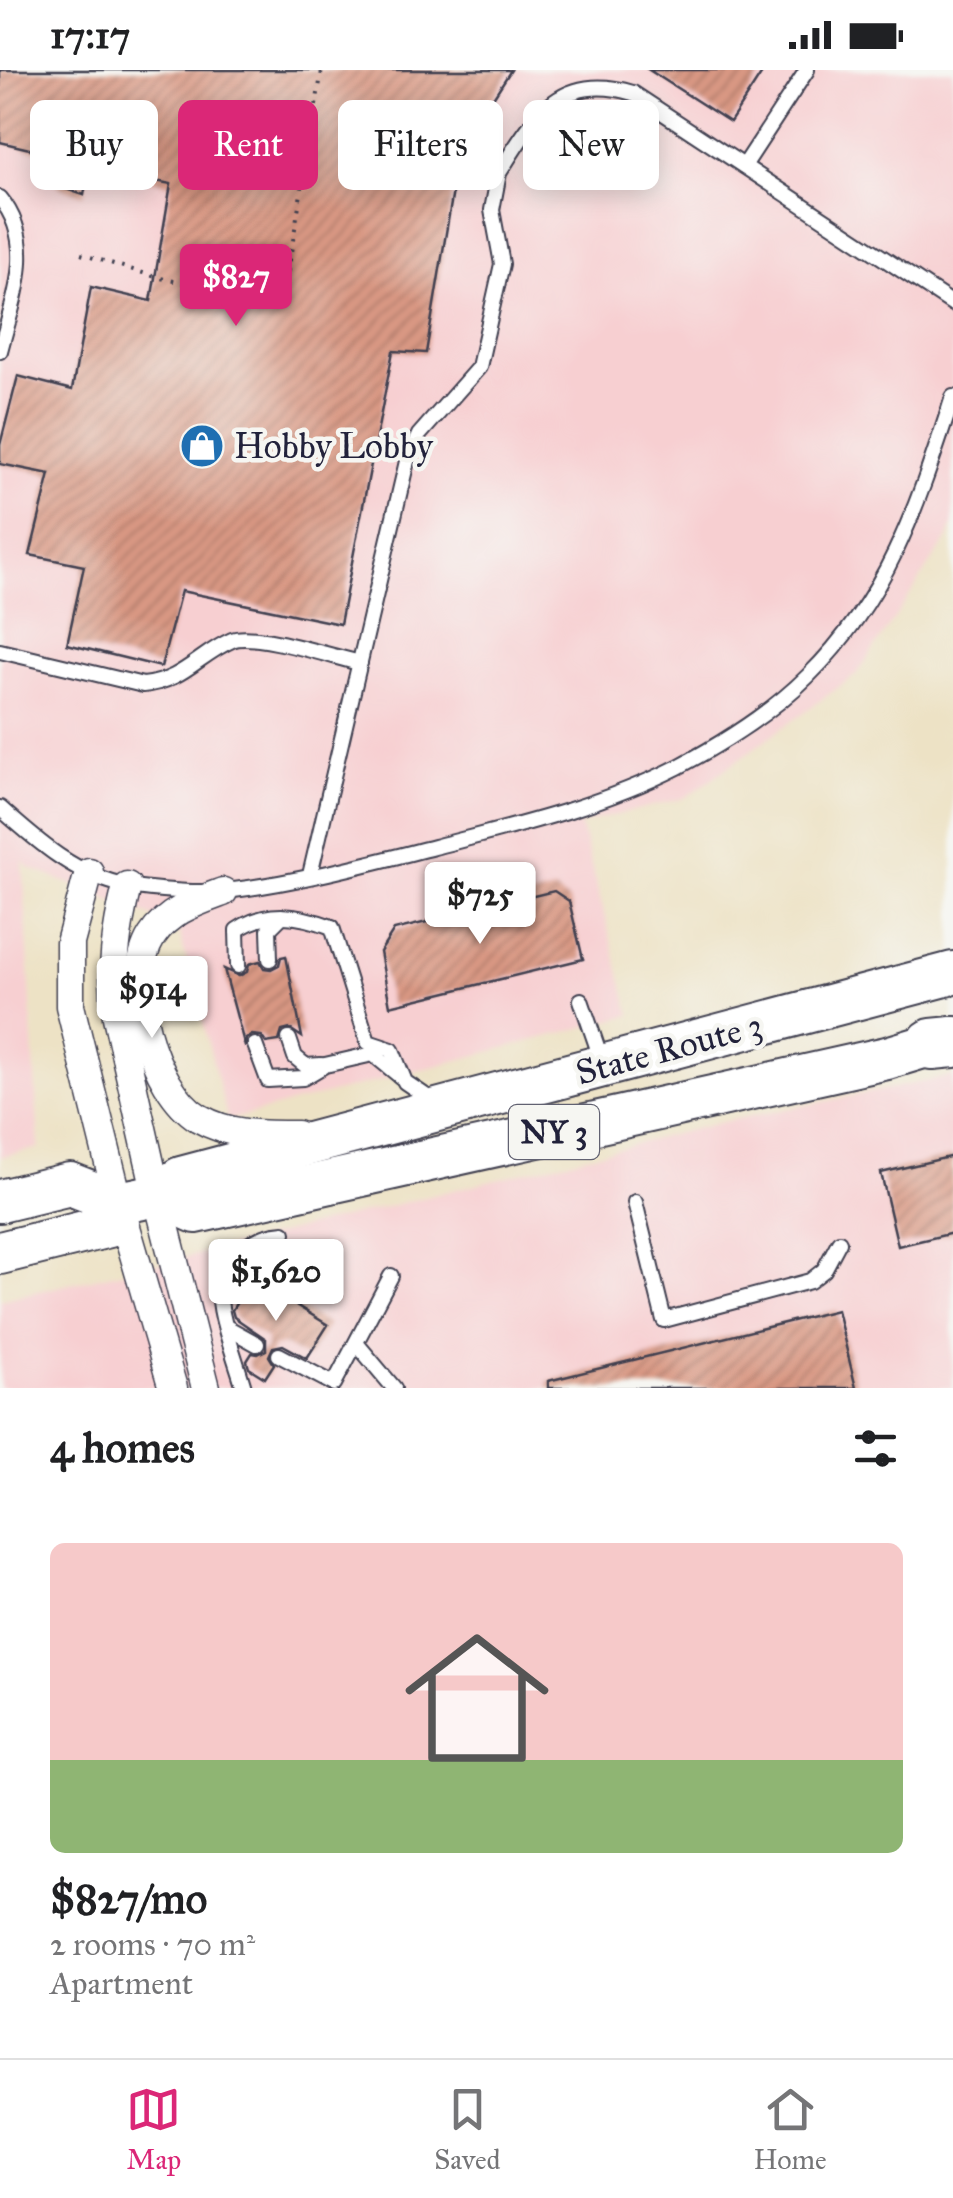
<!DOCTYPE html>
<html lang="en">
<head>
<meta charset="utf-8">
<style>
	:root { --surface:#fff; --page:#f6f6f6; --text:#202124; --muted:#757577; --line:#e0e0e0; --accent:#db2777 }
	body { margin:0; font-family:"IM FELL Great Primer",serif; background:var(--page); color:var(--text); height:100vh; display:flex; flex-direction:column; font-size:38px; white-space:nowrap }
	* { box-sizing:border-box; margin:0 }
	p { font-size:32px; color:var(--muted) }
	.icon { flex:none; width:55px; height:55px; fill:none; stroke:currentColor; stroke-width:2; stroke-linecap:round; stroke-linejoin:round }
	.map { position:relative; height:1318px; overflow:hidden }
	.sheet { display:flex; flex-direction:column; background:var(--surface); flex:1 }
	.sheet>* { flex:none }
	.top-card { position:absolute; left:30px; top:30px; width:895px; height:90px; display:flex; gap:20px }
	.price { position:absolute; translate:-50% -85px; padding:0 22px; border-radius:10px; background:#fff; color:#222; font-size:32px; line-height:65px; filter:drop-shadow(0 2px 5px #0008) }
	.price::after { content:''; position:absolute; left:50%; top:60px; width:30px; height:22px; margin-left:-15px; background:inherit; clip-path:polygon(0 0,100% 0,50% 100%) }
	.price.selected { background:var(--accent); color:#fff }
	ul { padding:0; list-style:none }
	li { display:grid; align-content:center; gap:20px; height:530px; padding:0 50px }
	li span { display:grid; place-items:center; height:310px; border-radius:15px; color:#555 }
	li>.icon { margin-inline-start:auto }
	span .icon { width:180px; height:180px; fill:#fffc; stroke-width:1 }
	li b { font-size:42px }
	h2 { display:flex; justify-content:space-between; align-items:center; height:120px; padding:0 50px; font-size:42px }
	.tag { padding:0 35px; border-radius:15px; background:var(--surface); box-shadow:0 5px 25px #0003; font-size:35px; line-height:90px }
	.tag.selected { background:var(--accent); color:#fff }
	.status { display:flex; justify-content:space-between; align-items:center; height:70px; padding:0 50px; background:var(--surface); direction:ltr }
	.status svg { height:28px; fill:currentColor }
	.dock { display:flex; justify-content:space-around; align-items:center; height:140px; border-top:2px solid var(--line); background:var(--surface); font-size:28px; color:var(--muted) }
	.dock a { display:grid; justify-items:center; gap:5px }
	.dock .selected { color:var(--accent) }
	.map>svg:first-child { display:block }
	.built { fill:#f7cfd1 }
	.building { fill:url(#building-hatch) }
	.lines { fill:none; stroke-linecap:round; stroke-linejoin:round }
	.lane-casing { stroke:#403f50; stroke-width:18 }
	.street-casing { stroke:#403f50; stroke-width:31 }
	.primary-casing { stroke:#403f50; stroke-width:46 }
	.highway-casing { stroke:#403f50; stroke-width:54 }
	.path { stroke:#403f50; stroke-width:4; stroke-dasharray:2.5 8; stroke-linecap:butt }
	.lane { stroke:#fff; stroke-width:14 }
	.street { stroke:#fff; stroke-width:28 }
	.primary { stroke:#fff; stroke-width:42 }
	.highway { stroke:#fff; stroke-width:50 }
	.labels { text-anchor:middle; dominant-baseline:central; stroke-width:9; stroke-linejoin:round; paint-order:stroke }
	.shield { fill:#f6f6f2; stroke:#626272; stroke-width:2.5 }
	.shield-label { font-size:32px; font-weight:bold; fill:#22223b }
	.poi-label { font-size:35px; fill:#22223b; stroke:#f6f6f2; text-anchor:start }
	.street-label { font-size:35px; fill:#22223b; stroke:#f6f6f2 }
</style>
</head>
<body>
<div class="status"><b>17:17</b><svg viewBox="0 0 49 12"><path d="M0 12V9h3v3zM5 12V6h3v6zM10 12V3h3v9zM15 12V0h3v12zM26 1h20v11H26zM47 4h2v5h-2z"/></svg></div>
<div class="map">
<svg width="953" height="1318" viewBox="0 0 953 1318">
	<defs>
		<pattern id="building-hatch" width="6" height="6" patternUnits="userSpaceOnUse" patternTransform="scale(2.5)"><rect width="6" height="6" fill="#d99883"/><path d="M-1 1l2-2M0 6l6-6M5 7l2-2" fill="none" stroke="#b07c6c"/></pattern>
	</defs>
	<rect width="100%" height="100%" fill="#f6f6f2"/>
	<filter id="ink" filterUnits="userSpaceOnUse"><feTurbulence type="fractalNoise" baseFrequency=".01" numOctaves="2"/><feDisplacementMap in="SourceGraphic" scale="20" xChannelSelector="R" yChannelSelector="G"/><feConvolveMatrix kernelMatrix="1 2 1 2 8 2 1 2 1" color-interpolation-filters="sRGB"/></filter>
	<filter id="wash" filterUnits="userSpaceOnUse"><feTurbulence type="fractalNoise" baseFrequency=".0048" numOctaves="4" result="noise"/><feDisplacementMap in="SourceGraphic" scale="40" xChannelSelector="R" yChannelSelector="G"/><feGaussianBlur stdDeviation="2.25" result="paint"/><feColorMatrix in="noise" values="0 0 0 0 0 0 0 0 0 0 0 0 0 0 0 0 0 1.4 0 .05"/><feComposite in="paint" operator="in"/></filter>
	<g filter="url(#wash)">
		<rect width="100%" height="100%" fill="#ede2c5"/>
		<g class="built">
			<polygon points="0,0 953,0 953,453 948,468 857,604 685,728 580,754 631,945 228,1050 178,857 30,798 23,791 39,1078 0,1087"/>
			<polygon points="953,1006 953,1318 0,1318 0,1230 196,1185 726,1051"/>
		</g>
		<g id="blocks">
			<g class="building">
				<polygon points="0,0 511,0 460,79 426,283 393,281 340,554 181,521 161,597 67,574 84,496 30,485 50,404 0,394 0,375 18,306 72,320 91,217 151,231 171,114 89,98 84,125 57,116 59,86 0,72"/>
				<polygon points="649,0 764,0 730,52"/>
				<polygon points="554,821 569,831 583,889 390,936 380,882 394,860"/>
				<polygon points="286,886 302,967 290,959 282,961 279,971 266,973 261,966 252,965 246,969 245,977 224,899 239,906 247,902 249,894 260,891 264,898 271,899 279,895 281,887"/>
				<polygon points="953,1086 953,1163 898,1176 881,1103"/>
				<polygon points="252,1208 328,1255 307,1288 283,1275 273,1277 269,1286 274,1294 265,1308 249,1298 247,1291 252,1283 258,1284 266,1280 266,1269 234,1247 232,1240"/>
				<polygon points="837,1240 856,1318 548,1318 548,1311"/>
			</g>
		</g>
	</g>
	<g filter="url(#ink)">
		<use href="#blocks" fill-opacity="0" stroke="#403f50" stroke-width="2.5"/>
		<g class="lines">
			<defs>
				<g id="lane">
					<polyline points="744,96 807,0"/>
					<path d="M0,128C38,174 13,230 0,281"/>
					<path d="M0,581L143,615C183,611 198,585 232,570C253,561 334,587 360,593"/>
					<path d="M0,738C38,772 76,806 128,816C150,820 204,824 226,821C296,813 366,794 434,777C516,756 601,736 678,697C723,673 772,642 808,606C890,525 918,433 953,327"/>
					<path d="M310,805L407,391L419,365L479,297L502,194L492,140L499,103C532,51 558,0 633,23L953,234"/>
					<polyline points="270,889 269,859 281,847"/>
					<path d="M238,896L237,860C267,839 300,845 332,857L368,972L392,980L405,1012L436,1033"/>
					<polyline points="581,930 602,991"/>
					<polyline points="289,969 295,987 306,996 321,995"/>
					<polyline points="255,975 268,1010 303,1008 325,995 373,984 401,1007"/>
					<polyline points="635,1132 664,1250 810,1211 824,1200 839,1172"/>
					<polyline points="228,1258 257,1274"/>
					<polyline points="357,1274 394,1318"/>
					<polyline points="279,1285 334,1314 391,1206"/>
					<path d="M244,1318C238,1296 220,1249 220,1228C220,1191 250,1165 284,1163"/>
				</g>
				<g id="street">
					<polyline points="89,802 70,873 70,936 119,1133 173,1318"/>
					<path d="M127,816C116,861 110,901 117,947L157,1125L206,1318"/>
					<path d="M223,822C196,832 168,841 152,866C122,913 152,1019 199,1048C230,1066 263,1065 297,1065"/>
				</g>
				<g id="primary">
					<polyline points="157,1125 196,1142 887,988 953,968"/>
					<polyline points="0,1131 70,1114 119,1133"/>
					<polyline points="119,1133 157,1125 181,1108 953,903"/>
					<polyline points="0,1183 109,1156 119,1133"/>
				</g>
				<polyline id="highway" points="932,974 953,972"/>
			</defs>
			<use href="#lane" class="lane-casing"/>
			<use href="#street" class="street-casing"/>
			<use href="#primary" class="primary-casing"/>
			<use href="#highway" class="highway-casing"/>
			<polyline class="path" points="81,184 156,207 282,235 322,0"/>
			<use href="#lane" class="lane"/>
			<use href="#street" class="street"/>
			<use href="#primary" class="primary"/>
			<use href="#highway" class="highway"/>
		</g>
	</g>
	<defs>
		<symbol id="shop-disc" viewBox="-11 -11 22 22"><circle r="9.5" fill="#1f6fb2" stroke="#f6f6f2"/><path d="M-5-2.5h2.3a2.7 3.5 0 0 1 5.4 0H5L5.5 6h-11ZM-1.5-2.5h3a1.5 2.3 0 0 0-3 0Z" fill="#fff"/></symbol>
	</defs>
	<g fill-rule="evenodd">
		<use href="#shop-disc" x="177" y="351" width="50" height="50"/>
	</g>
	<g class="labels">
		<rect class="shield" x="509" y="1035" width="90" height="54" rx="8"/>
		<g class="shield-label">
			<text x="554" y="1062">NY 3</text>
		</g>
		<g class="poi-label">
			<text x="234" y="376">Hobby Lobby</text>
		</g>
		<g class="street-label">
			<text transform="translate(669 979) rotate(-15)">State Route 3</text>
		</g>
	</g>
</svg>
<b class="price selected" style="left:236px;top:259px">$827</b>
<b class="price" style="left:480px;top:877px">$725</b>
<b class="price" style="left:152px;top:971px">$914</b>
<b class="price" style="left:276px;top:1254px">$1,620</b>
<div class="top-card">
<a class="tag">Buy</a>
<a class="tag selected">Rent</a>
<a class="tag">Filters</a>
<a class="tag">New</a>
</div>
</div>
<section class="sheet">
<h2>4 homes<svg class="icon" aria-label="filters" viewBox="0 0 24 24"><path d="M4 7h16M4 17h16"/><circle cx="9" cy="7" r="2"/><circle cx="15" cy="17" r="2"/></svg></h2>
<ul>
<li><span style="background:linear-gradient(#f6c9c9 70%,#8fb573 0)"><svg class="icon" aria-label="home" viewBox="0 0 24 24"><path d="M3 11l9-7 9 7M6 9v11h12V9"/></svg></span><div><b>$827/mo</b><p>2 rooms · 70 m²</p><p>Apartment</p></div></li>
</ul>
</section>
<nav class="dock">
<a class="selected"><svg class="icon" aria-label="map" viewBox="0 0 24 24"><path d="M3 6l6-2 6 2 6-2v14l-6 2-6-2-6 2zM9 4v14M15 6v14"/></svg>Map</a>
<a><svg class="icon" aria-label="saved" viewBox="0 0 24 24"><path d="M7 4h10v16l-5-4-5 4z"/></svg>Saved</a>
<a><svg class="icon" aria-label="home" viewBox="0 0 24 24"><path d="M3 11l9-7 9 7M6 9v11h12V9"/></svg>Home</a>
</nav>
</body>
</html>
